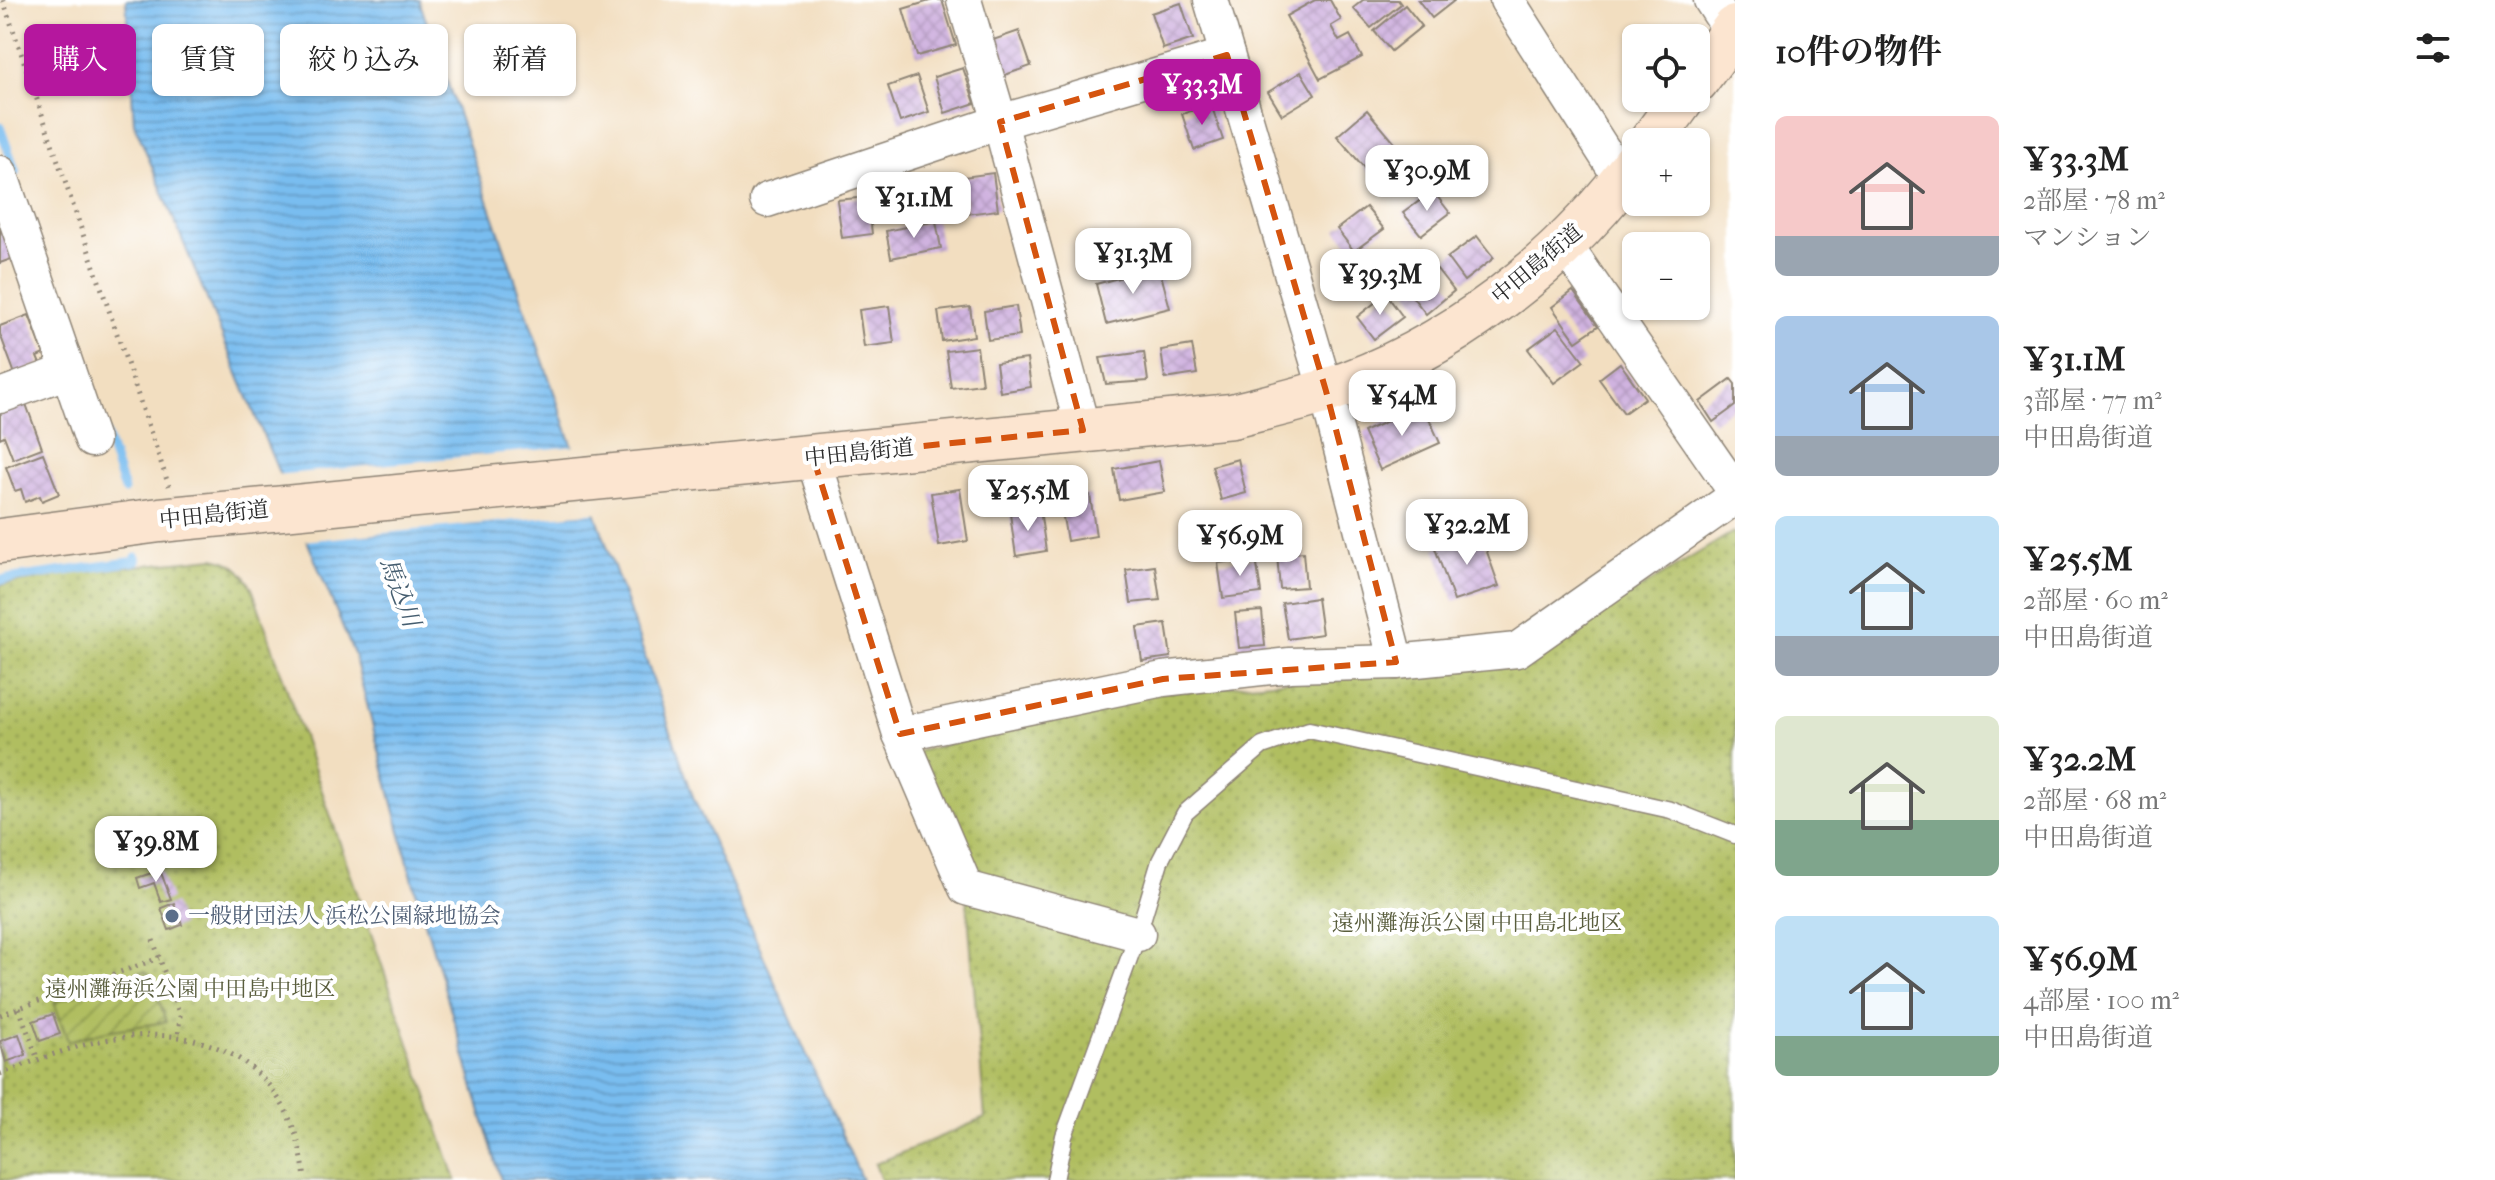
<!DOCTYPE html>
<html lang="ja">
<head>
<meta charset="utf-8">
<style>
	:root { --surface:#fff; --page:#f2f2f2; --text:#222; --muted:#767676; --accent:#b5179e }
	body { margin:0; font-family:"IM FELL French Canon","Noto Serif JP",serif; background:var(--page); color:var(--text); height:100vh; display:flex; flex-direction:column; font-size:30px; white-space:nowrap }
	* { box-sizing:border-box; margin:0 }
	p { font-size:26px; color:var(--muted) }
	.icon { flex:none; width:44px; height:44px; fill:none; stroke:currentColor; stroke-width:2; stroke-linecap:round; stroke-linejoin:round }
	.map { position:relative; flex:1; overflow:hidden }
	.details { display:flex; flex-direction:column; background:var(--surface); width:760px }
	.details>* { flex:none }
	.hud { position:absolute; left:24px; top:24px; width:760px; height:72px; display:flex; gap:16px }
	.buttons { position:absolute; left:1622px; top:24px; display:grid; gap:16px }
	.buttons a { display:grid; place-items:center; width:88px; height:88px; border-radius:12px; background:var(--surface); box-shadow:0 2px 6px #0004; font-size:40px }
	.price { position:absolute; translate:-50% -68px; padding:0 18px; border-radius:16px; background:#fff; color:#222; font-size:26px; line-height:52px; filter:drop-shadow(0 2px 4px #0008) }
	.price::after { content:''; position:absolute; left:50%; top:48px; width:24px; height:18px; margin-left:-12px; background:inherit; clip-path:polygon(0 0,100% 0,50% 100%) }
	.price.current { background:var(--accent); color:#fff }
	ul { padding:0; list-style:none }
	li { display:flex; align-items:center; gap:24px; height:200px; padding:0 40px }
	li span { display:grid; place-items:center; flex:none; width:224px; height:160px; border-radius:12px; color:#555 }
	li>.icon { margin-inline-start:auto }
	span .icon { width:96px; height:96px; fill:#fffc; stroke-width:1 }
	li b { font-size:34px }
	h2 { display:flex; justify-content:space-between; align-items:center; height:96px; padding:0 40px; font-size:34px }
	.tag { padding:0 28px; border-radius:12px; background:var(--surface); box-shadow:0 2px 6px #0004; font-size:28px; line-height:72px }
	.tag.current { background:var(--accent); color:#fff }
	main { display:flex; flex:1; min-height:0 }
	.map>svg:first-child { display:block }
	.park { fill:url(#park-dots); stroke:#6e7446; stroke-width:2 }
	.garden { fill:url(#garden-furrows); stroke:#6e7446; stroke-width:2 }
	.water { fill:url(#water-rules); stroke:#52748e; stroke-width:2 }
	.pier { fill:#f2dec0 }
	.lines { fill:none; stroke-linecap:round; stroke-linejoin:round }
	.stream { stroke:#79bdf0; stroke-width:9 }
	.building { fill:url(#building-cross-hatch) }
	.lane-casing { stroke:#8e8476; stroke-width:19 }
	.street-casing { stroke:#8e8476; stroke-width:37 }
	.secondary-casing { stroke:#8e8476; stroke-width:47 }
	.path { stroke:#8e8476; stroke-width:5; stroke-dasharray:2 6; stroke-linecap:butt }
	.lane { stroke:#fff; stroke-width:16 }
	.street { stroke:#fff; stroke-width:34 }
	.secondary { stroke:#fce5d0; stroke-width:44 }
	.marked { fill:none; stroke:#d5540f; stroke-width:6; stroke-dasharray:16 10; stroke-linejoin:round }
	.service-dot { fill:#5c6f8a; stroke:#fff; stroke-width:3 }
	.labels { text-anchor:middle; dominant-baseline:central; stroke-width:8; stroke-linejoin:round; paint-order:stroke }
	.street-label { font-size:22px; fill:#2b2b2b; stroke:#fff }
	.service-label { font-size:22px; fill:#4e5e75; stroke:#fff; text-anchor:start }
	.park-label { font-size:22px; fill:#5a5e3e; stroke:#fff }
	.water-label { font-size:24px; font-style:italic; fill:#465e70; stroke:#fff }
</style>
</head>
<body>
<main>
<div class="map">
<svg width="1735" height="1180" viewBox="0 0 1735 1180">
	<defs>
		<pattern id="park-dots" width="8" height="8" patternUnits="userSpaceOnUse" patternTransform="scale(2)"><rect width="8" height="8" fill="#b0be60"/><path d="M2 2h.1M6 6h.1" fill="none" stroke="#8f9b4f" stroke-width="1.8" stroke-linecap="round"/></pattern>
		<pattern id="garden-furrows" width="10" height="10" patternUnits="userSpaceOnUse" patternTransform="scale(2)"><rect width="10" height="10" fill="#b0be60"/><path d="M-1 1l2-2M0 10L10 0M9 11l2-2" fill="none" stroke="#8f9b4f"/></pattern>
		<pattern id="water-rules" width="6" height="5" patternUnits="userSpaceOnUse" patternTransform="scale(2)"><rect width="6" height="5" fill="#79bdf0"/><path d="M0 2.5h6" fill="none" stroke="#639ac3"/></pattern>
		<pattern id="building-cross-hatch" width="8" height="8" patternUnits="userSpaceOnUse" patternTransform="scale(2)"><rect width="8" height="8" fill="#d0b3e0"/><path d="M0 0l8 8M0 8l8-8" fill="none" stroke="#b39ac0"/></pattern>
	</defs>
	<rect width="100%" height="100%" fill="#fff"/>
	<filter id="ink" filterUnits="userSpaceOnUse"><feTurbulence type="fractalNoise" baseFrequency=".0125" numOctaves="2"/><feDisplacementMap in="SourceGraphic" scale="16" xChannelSelector="R" yChannelSelector="G"/><feConvolveMatrix kernelMatrix="1 2 1 2 8 2 1 2 1" color-interpolation-filters="sRGB"/></filter>
	<filter id="wash" filterUnits="userSpaceOnUse"><feTurbulence type="fractalNoise" baseFrequency=".006" numOctaves="4" result="noise"/><feDisplacementMap in="SourceGraphic" scale="32" xChannelSelector="R" yChannelSelector="G"/><feGaussianBlur stdDeviation="1.8" result="paint"/><feColorMatrix in="noise" values="0 0 0 0 0 0 0 0 0 0 0 0 0 0 0 0 0 1.4 0 .05"/><feComposite in="paint" operator="in"/></filter>
	<g filter="url(#wash)">
		<rect width="100%" height="100%" fill="#f2dec0"/>
		<g class="park">
			<polygon points="1733,532 1735,535 1735,1180 881,1180 875,1164 985,1118 966,889 908,754 1158,692 1522,660"/>
			<path d="M214,558C234,562 242,569 252,588L456,1180H0V585L88,571Z"/>
		</g>
		<polygon class="garden" points="145,971 152,977 166,1022 106,1031 68,1041 54,1002"/>
		<polygon class="water" points="126,0 419,0 694,799 862,1180 501,1180 414,885 354,654 134,123"/>
		<polygon class="pier" points="577,446 599,512 303,541 275,475"/>
		<g class="lines">
			<g class="stream">
				<polyline points="0,127 16,172"/>
				<polyline points="105,432 124,490"/>
				<polyline points="0,580 137,561 136,557"/>
			</g>
		</g>
		<g id="blocks">
			<g class="building">
				<polygon points="933,0 942,0 956,45 917,56 903,9"/>
				<polygon points="1315,0 1330,0 1341,20 1331,26 1339,41 1350,35 1362,57 1320,79 1286,16"/>
				<polygon points="1363,0 1398,0 1401,4 1371,28 1353,8"/>
				<polygon points="1418,0 1455,0 1432,18"/>
				<polygon points="1181,3 1193,39 1163,49 1151,13"/>
				<polygon points="1405,5 1422,26 1391,51 1374,31"/>
				<polygon points="1019,31 1031,66 1002,76 990,41"/>
				<polygon points="963,68 975,103 945,113 934,77"/>
				<polygon points="1301,72 1315,95 1282,115 1268,92"/>
				<polygon points="917,76 929,112 900,122 888,86"/>
				<polygon points="1211,104 1223,140 1194,150 1182,114"/>
				<polygon points="1367,110 1409,160 1379,185 1337,136"/>
				<polygon points="993,173 998,210 967,214 963,177"/>
				<polygon points="1433,191 1450,213 1421,235 1403,213"/>
				<polygon points="868,197 872,234 842,238 837,200"/>
				<polygon points="1366,207 1384,229 1354,251 1337,229"/>
				<polygon points="0,221 14,258 0,263"/>
				<polygon points="936,221 941,248 891,258 886,231"/>
				<polygon points="1477,236 1494,258 1464,281 1447,258"/>
				<polygon points="1159,267 1170,308 1106,324 1096,284"/>
				<polygon points="1437,269 1454,291 1426,314 1408,291"/>
				<polygon points="1573,291 1598,326 1576,341 1552,307"/>
				<polygon points="1386,294 1403,317 1374,339 1357,317"/>
				<polygon points="889,306 894,343 864,347 859,310"/>
				<polygon points="1016,306 1020,336 988,340 984,311"/>
				<polygon points="970,307 974,336 942,341 938,311"/>
				<polygon points="29,315 44,354 37,357 40,364 15,374 0,334 0,326"/>
				<polygon points="1558,327 1584,361 1554,383 1528,349"/>
				<polygon points="1192,345 1197,374 1165,379 1161,350"/>
				<polygon points="977,347 982,384 951,388 946,351"/>
				<polygon points="1144,352 1148,381 1106,384 1100,358"/>
				<polygon points="1027,359 1031,387 1000,392 996,363"/>
				<polygon points="1620,363 1645,398 1624,413 1599,379"/>
				<polygon points="1731,379 1735,384 1735,406 1713,422 1700,402"/>
				<polygon points="26,404 42,448 13,459 4,436 0,438 0,414"/>
				<polygon points="1423,405 1440,443 1380,470 1363,432"/>
				<polygon points="43,453 59,494 42,501 40,496 25,502 21,489 15,491 6,467"/>
				<polygon points="1238,459 1246,493 1221,500 1212,466"/>
				<polygon points="1159,461 1165,492 1119,500 1114,469"/>
				<polygon points="960,489 968,541 939,546 931,493"/>
				<polygon points="1090,495 1096,536 1067,541 1060,499"/>
				<polygon points="1040,510 1046,551 1016,556 1010,514"/>
				<polygon points="1286,512 1291,545 1250,552 1245,519"/>
				<polygon points="1480,532 1499,586 1454,601 1435,548"/>
				<polygon points="1303,552 1306,587 1280,589 1277,555"/>
				<polygon points="1256,558 1261,593 1223,598 1218,563"/>
				<polygon points="1155,566 1160,600 1131,603 1126,570"/>
				<polygon points="1317,598 1322,634 1288,639 1282,603"/>
				<polygon points="1262,611 1265,646 1239,648 1235,613"/>
				<polygon points="1166,623 1171,657 1142,661 1137,627"/>
				<polygon points="160,870 171,899 161,902 154,883 140,888 137,878"/>
				<polygon points="174,903 182,925 169,930 161,908"/>
				<polygon points="53,1014 60,1034 40,1041 33,1021"/>
				<polygon points="19,1034 26,1055 6,1062 0,1041"/>
			</g>
		</g>
	</g>
	<g filter="url(#ink)">
		<use href="#blocks" fill-opacity="0" stroke="#8e8476" stroke-width="2"/>
		<g class="lines">
			<defs>
				<polyline id="lane" points="1055,1180 1064,1136 1138,934 1160,861 1185,813 1262,746 1309,730 1671,810 1735,835"/>
				<g id="street">
					<polyline points="964,0 1000,122 1083,430"/>
					<polyline points="1211,0 1326,391 1396,662"/>
					<polyline points="1507,0 1622,180"/>
					<polyline points="1711,0 1735,37"/>
					<polyline points="0,173 92,440"/>
					<polyline points="767,200 1000,122 1227,55"/>
					<polyline points="1564,244 1735,491"/>
					<polyline points="0,396 68,371"/>
					<polyline points="813,457 900,734 966,888 1138,934"/>
					<polyline points="900,734 1163,679 1290,665 1396,662 1517,650 1735,497"/>
				</g>
				<g id="secondary">
					<polyline points="1696,81 1735,28"/>
					<polyline points="1651,142 1683,98"/>
					<path d="M0,541L160,520L1232,416C1263,408 1295,401 1326,391C1449,351 1560,264 1636,162"/>
				</g>
			</defs>
			<use href="#lane" class="lane-casing"/>
			<use href="#street" class="street-casing"/>
			<use href="#secondary" class="secondary-casing"/>
			<g class="path">
				<polyline points="3,0 169,486"/>
				<polyline points="153,940 180,1016 178,1037"/>
				<polyline points="19,1008 38,1060"/>
				<polyline points="0,1015 159,958"/>
				<path d="M0,1074C35,1061 69,1047 105,1040C212,1019 294,1068 305,1180"/>
			</g>
			<use href="#lane" class="lane"/>
			<use href="#street" class="street"/>
			<use href="#secondary" class="secondary"/>
		</g>
	</g>
	<path class="marked" d="M1227,55L1326,391L1396,662L1163,679L900,734L813,457L1083,430L1000,122Z"/>
	<circle class="service-dot" cx="172" cy="916" r="8"/>
	<g class="labels">
		<g class="street-label">
			<text transform="translate(1537 264) rotate(-40)">中田島街道</text>
			<text transform="translate(859 453) rotate(-6)">中田島街道</text>
			<text transform="translate(214 515) rotate(-6)">中田島街道</text>
		</g>
		<g class="service-label">
			<text x="188" y="916">一般財団法人 浜松公園緑地協会</text>
		</g>
		<g class="park-label">
			<text x="1477" y="923">遠州灘海浜公園 中田島北地区</text>
			<text x="190" y="989">遠州灘海浜公園 中田島中地区</text>
		</g>
		<g class="water-label">
			<text transform="translate(400 592) rotate(69)">馬込川</text>
		</g>
	</g>
</svg>
<div class="buttons">
<a><svg class="icon" aria-label="locate" viewBox="0 0 24 24"><circle cx="12" cy="12" r="6"/><path d="M12 2v4M12 18v4M2 12h4M18 12h4"/></svg></a>
<a>+</a>
<a>−</a>
</div>
<b class="price current" style="left:1202px;top:127px">¥33.3M</b>
<b class="price" style="left:1427px;top:213px">¥30.9M</b>
<b class="price" style="left:914px;top:240px">¥31.1M</b>
<b class="price" style="left:1133px;top:296px">¥31.3M</b>
<b class="price" style="left:1380px;top:317px">¥39.3M</b>
<b class="price" style="left:1402px;top:438px">¥54M</b>
<b class="price" style="left:1028px;top:533px">¥25.5M</b>
<b class="price" style="left:1467px;top:567px">¥32.2M</b>
<b class="price" style="left:1240px;top:578px">¥56.9M</b>
<b class="price" style="left:156px;top:884px">¥39.8M</b>
<div class="hud">
<a class="tag current">購入</a>
<a class="tag">賃貸</a>
<a class="tag">絞り込み</a>
<a class="tag">新着</a>
</div>
</div>
<section class="details">
<h2>10件の物件<svg class="icon" aria-label="filters" viewBox="0 0 24 24"><path d="M4 7h16M4 17h16"/><circle cx="9" cy="7" r="2"/><circle cx="15" cy="17" r="2"/></svg></h2>
<ul>
<li><span style="background:linear-gradient(#f6c9c9 75%,#9aa5b1 0)"><svg class="icon" aria-label="home" viewBox="0 0 24 24"><path d="M3 11l9-7 9 7M6 9v11h12V9"/></svg></span><div><b>¥33.3M</b><p>2部屋 · 78 m²</p><p>マンション</p></div></li>
<li><span style="background:linear-gradient(#a9c7e8 75%,#9aa5b1 0)"><svg class="icon" aria-label="home" viewBox="0 0 24 24"><path d="M3 11l9-7 9 7M6 9v11h12V9"/></svg></span><div><b>¥31.1M</b><p>3部屋 · 77 m²</p><p>中田島街道</p></div></li>
<li><span style="background:linear-gradient(#bfe0f5 75%,#9aa5b1 0)"><svg class="icon" aria-label="home" viewBox="0 0 24 24"><path d="M3 11l9-7 9 7M6 9v11h12V9"/></svg></span><div><b>¥25.5M</b><p>2部屋 · 60 m²</p><p>中田島街道</p></div></li>
<li><span style="background:linear-gradient(#dfe7d0 65%,#7fa58c 0)"><svg class="icon" aria-label="home" viewBox="0 0 24 24"><path d="M3 11l9-7 9 7M6 9v11h12V9"/></svg></span><div><b>¥32.2M</b><p>2部屋 · 68 m²</p><p>中田島街道</p></div></li>
<li><span style="background:linear-gradient(#bfe0f5 75%,#7fa58c 0)"><svg class="icon" aria-label="home" viewBox="0 0 24 24"><path d="M3 11l9-7 9 7M6 9v11h12V9"/></svg></span><div><b>¥56.9M</b><p>4部屋 · 100 m²</p><p>中田島街道</p></div></li>
</ul>
</section>
</main>
</body>
</html>
